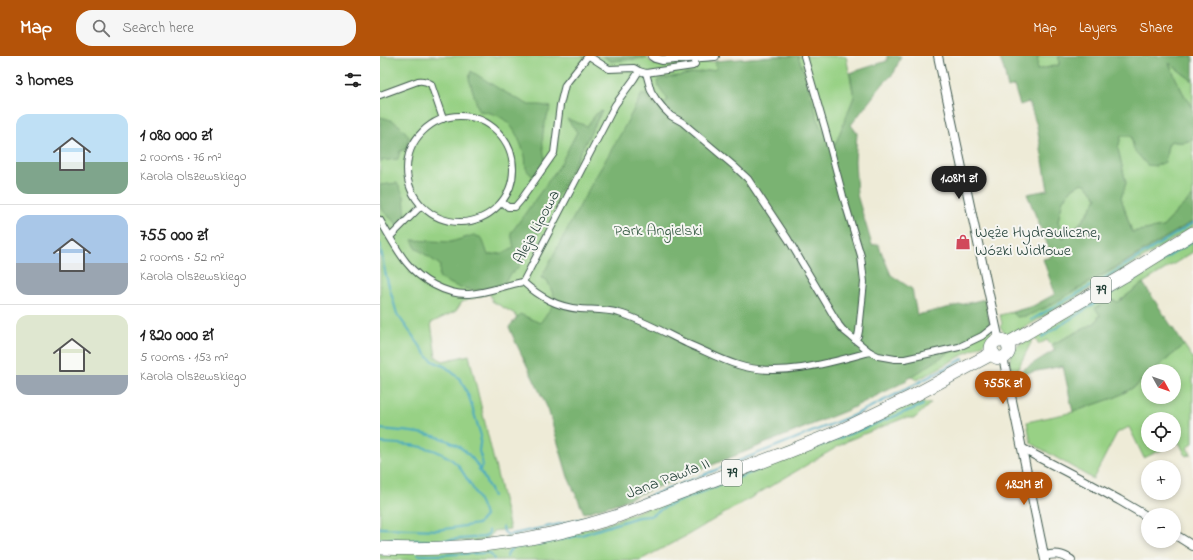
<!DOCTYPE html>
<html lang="en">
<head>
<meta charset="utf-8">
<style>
	:root { --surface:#fff; --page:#f6f6f6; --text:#222; --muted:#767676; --line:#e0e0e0; --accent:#b45309 }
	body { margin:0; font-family:"Indie Flower",sans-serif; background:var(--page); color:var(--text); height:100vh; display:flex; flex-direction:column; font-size:15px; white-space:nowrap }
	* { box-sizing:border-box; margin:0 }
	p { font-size:13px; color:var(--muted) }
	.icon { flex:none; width:22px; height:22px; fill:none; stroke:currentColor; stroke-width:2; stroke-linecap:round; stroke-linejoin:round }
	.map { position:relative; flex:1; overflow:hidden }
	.details { display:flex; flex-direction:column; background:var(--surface); width:380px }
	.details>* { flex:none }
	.needle { width:26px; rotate:130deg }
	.buttons { position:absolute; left:761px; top:308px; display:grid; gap:8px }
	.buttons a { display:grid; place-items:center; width:40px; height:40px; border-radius:50%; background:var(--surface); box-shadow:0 2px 6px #0003; font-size:20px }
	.price { position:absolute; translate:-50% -34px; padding:0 9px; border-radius:14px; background:var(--accent); color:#fff; font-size:13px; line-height:26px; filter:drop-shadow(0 1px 2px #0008) }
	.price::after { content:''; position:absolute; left:50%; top:24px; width:12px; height:9px; margin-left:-6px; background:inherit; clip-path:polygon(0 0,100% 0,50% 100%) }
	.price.selected { background:#222; color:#fff }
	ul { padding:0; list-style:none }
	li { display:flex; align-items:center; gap:12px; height:100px; padding:0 16px }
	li+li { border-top:1px solid var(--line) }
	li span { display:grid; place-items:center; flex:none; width:112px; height:80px; border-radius:12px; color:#555 }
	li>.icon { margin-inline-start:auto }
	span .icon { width:48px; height:48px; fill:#fffc; stroke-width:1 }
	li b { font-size:17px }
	h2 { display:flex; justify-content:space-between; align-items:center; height:48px; padding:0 16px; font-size:17px }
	header { display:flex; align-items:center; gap:24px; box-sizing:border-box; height:56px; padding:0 20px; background:var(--accent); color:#fff }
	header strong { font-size:19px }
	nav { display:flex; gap:22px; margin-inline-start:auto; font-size:14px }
	.search { width:280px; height:36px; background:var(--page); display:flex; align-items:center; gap:10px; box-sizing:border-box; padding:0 14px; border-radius:16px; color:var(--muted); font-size:15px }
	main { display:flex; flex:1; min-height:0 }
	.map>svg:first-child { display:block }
	.green { fill:#98d185; stroke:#5c875c }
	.forest { fill:#7ab372; stroke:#4c7853; fill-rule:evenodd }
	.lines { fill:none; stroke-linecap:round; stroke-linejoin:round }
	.stream { stroke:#41a7c1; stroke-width:2 }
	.pedestrian-casing { stroke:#3e574c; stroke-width:8 }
	.minor-casing { stroke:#3e574c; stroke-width:10 }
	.primary-casing { stroke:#3e574c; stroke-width:14 }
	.pedestrian { stroke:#fff; stroke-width:6 }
	.minor { stroke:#fff; stroke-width:8 }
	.primary { stroke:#fff; stroke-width:13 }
	.labels { text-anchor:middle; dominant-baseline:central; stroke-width:4; stroke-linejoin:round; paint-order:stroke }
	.shield { fill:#f6f6f2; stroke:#60746d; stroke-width:1 }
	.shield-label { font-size:15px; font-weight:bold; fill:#1f3d34 }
	.street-label { font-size:16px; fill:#1f3d34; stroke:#f6f6f2 }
	.park-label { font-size:16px; fill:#375b44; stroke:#f6f6f2 }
	.poi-label { font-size:16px; fill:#1f3d34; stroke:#f6f6f2; text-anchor:start }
</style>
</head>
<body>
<header>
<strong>Map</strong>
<div class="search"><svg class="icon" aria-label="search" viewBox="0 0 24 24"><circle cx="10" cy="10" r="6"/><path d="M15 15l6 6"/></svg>Search here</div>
<nav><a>Map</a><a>Layers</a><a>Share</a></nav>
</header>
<main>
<section class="details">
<h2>3 homes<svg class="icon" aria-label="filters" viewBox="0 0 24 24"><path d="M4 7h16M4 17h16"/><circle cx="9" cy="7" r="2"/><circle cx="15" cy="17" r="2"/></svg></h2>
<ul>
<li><span style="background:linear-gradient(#bfe0f5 60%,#7fa58c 0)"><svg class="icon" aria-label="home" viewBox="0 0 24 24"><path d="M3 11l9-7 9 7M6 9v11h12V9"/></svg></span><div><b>1 080 000 zł</b><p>2 rooms · 76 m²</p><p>Karola Olszewskiego</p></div></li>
<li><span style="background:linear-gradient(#a9c7e8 60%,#9aa5b1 0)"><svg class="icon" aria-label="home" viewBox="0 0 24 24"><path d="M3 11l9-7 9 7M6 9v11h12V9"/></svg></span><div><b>755 000 zł</b><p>2 rooms · 52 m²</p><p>Karola Olszewskiego</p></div></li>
<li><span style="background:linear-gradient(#dfe7d0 75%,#9aa5b1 0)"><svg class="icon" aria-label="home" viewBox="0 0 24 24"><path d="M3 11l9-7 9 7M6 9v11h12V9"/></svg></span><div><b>1 820 000 zł</b><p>5 rooms · 153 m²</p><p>Karola Olszewskiego</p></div></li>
</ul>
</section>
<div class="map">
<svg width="813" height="504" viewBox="0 0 813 504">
	<rect width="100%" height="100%" fill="#f6f6f2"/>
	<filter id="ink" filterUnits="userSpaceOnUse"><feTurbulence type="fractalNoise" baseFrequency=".025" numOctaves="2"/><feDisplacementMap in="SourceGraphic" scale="8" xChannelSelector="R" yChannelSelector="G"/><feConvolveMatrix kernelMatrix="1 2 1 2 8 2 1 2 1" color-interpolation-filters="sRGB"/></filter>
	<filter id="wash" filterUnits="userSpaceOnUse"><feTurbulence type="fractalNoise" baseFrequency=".012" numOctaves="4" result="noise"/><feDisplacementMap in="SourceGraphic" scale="16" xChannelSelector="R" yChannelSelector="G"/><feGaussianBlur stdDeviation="0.9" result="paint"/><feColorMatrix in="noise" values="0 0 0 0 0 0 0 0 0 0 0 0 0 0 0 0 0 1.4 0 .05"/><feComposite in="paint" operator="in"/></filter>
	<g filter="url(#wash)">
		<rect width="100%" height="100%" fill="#eeebd7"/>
		<g class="green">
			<path d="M0,0H223L231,5L267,2L273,8L282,9L313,5L330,6L395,0H466L474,41L455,90L487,260L608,261L612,283L537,324L514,311L140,271L135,258L112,245L110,237L82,246L76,255L51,267L56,301L63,305L89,299L130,473L113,475C109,485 104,484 94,485L0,487Z"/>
			<polygon points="658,0 679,0 679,9 656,14"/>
			<path d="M788,6L813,25V51C804,43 794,17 788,6Z"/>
			<path d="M741,80H751L785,106L788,89L791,85C799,87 806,87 813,83V140L799,153L783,171L752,176L741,142L746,127L738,93Z"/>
			<path d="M702,127L707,129L717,142C706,160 700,170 682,182L678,165L683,144L693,132Z"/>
			<path d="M813,165V171L755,207L632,279C626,278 623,276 620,270L622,268L620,259L632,256L637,261L665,252L748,205Z"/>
			<path d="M813,183V196L763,227L738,246L716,252L720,258L715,267L671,289L667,284L659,288L654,281L634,320C631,311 628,302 632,293L715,244Z"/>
			<polygon points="804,289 813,302 813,387 807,392 811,398 806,400 799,386 794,388 794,363 768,363 768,389 792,389 764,402 749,371 737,377 713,423 651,387 647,366 693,356 736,341 756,330 768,319 768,341 794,341 794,315 773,315"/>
			<polygon points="531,346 551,347 535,362 524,362 469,384 306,480 260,504 0,504 0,497 219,471"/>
		</g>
		<g class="forest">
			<polygon points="223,0 266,0 267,2 231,5"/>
			<polygon points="395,0 418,0 426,22 440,70 455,89 474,41 470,17 507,5 507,0 521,0 514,17 502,29 471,69 477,77 475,105 477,139 492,189 498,188 511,219 532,233 537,259 605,243 610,268 602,276 568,297 522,327 468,354 238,447 204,457 188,421 168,353 135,285 129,271 140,258 160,267 176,245 167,224 161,222 211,129 240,79 262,38 265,38 276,52 288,44 278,29 277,25 281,23 337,13 335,5"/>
			<path d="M619,0H658L657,14L679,9V0H813V25L789,7C794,18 804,43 813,51V83C805,87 799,87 791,85L788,89L785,106L776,110L767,109L754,94L751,80H741L738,93L746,127L741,142L752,176L783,171L799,153L813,140V165L748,204L665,252L647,260L637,261L632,256L653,250L675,238L663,203L671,201L668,190L647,138L668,134L657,70L649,46L640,49L634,30L628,32L624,14ZM702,127L707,129L717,142C707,159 700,172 683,182L678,165L683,144L693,132Z"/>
			<path d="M91,15L121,34L149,49H160L171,51C162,71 160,85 166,106L154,122C152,119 147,116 146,112C145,108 146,104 145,100C136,74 129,58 99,55L89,23Z"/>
			<polygon points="222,55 145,202 137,213 128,221 124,227 102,234 93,234 80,232 59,222 60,209 36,192 32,184 71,186 94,179 102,182 108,199 123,197 132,192 134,192 131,177 180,109 197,76 187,63 207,70 216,58"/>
			<path d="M0,61C15,64 21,69 29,81L26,93L20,95L18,103L0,105Z"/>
			<path d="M17,127L24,140L26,161L18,169C13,164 1,155 0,149C0,143 0,135 0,129Z"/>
			<polygon points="763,227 804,289 773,315 768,315 768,319 756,330 736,341 693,356 683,310 636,319 639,316 675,294 671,289 715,267 720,259 715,252 731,244 738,246"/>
		</g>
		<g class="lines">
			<g class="stream">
				<polyline points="0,188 5,216 17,258 48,301 53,305 66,311 81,324 89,341 101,380 99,395 102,405 103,409 99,414"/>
				<polyline points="651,264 723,223 813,167"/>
				<polyline points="662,281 813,185"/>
				<path d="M0,373C31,376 70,376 92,402C101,413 107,428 113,440"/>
				<path d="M0,387C26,388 57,389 77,408C82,414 86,422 91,429C96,438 103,450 105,460L98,468L58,474L0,472"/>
				<polyline points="429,394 543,349"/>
				<polyline points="123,471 124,476 128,479 194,465 241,451 288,433 472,360 515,339 583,303"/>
				<polyline points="0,483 53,485 104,481 109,477 109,474"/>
				<polyline points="38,499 56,499 106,497 110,497 114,503"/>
				<polyline points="127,501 128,497 132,492 166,487 201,479 258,461 270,460 287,450 380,413"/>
			</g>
		</g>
	</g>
	<g filter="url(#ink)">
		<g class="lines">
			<defs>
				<g id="pedestrian">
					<polyline points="209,0 229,13 254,12 259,15 266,17 313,10 315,8 316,1"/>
					<polyline points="424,0 446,76 463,140 481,200 484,226 479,275 478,280 475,284"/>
					<polyline points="266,17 271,35 276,43 284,53 291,60 302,66 354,110 368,123 408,183 459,269 463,274 490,296 498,300 515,303 525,303 579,291 602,280 612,272"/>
					<path d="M0,39L38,25C43,24 46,25 51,28L63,63"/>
					<circle cx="80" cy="113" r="53"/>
					<polyline points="122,146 128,151 135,151 141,144 174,97 180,49 185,29 208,0"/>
					<path d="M0,164C8,178 16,193 26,206C40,224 66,239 89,238C108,237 125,229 143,226L235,49L254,23L259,15"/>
					<polyline points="11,180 41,150"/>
					<path d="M143,226C160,241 177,251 200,253C213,254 226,253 239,257C261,263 287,278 308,288C325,295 341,304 358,309C399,322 450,307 490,296"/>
				</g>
				<g id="minor">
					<polyline points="272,0 275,2 282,4 335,0"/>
					<polyline points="558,0 619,285"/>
					<polyline points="623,301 665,504"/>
					<polyline points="643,393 708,427 739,444 768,461"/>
					<polyline points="794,478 813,490"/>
					<path d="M665,500C675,497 682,498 691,504"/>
				</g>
				<g id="primary">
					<circle cx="620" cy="293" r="9"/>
					<polyline points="627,288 744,220 813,177"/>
					<path d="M0,492C80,496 159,485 235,461L410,395L460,375L535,339L613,297"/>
				</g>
			</defs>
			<use href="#pedestrian" class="pedestrian-casing"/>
			<use href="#minor" class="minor-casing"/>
			<use href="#primary" class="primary-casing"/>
			<use href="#pedestrian" class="pedestrian"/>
			<use href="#minor" class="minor"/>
			<use href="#primary" class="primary"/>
		</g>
	</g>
	<defs>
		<symbol id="shop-bare" viewBox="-9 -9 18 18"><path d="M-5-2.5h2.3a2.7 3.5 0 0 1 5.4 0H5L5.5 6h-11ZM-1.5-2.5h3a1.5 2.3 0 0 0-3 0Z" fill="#d1495b" stroke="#f6f6f2" stroke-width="2.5" paint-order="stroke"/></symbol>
	</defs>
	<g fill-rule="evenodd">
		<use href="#shop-bare" x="572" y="175" width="22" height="22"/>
	</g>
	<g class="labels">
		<g class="shield">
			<rect x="711" y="221" width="20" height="26" rx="3"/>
			<rect x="342" y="404" width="20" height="26" rx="3"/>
		</g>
		<g class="shield-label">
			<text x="721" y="234">79</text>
			<text x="352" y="417">79</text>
		</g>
		<g class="street-label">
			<text transform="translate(157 171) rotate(-62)">Aleja Lipowa</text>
			<text transform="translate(288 423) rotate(-21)">Jana Pawła II</text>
		</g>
		<g class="park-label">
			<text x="278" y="175">Park Angielski</text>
		</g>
		<g class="poi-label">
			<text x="595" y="177">Węże Hydrauliczne,<tspan x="595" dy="18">Wózki Widłowe</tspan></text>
		</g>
	</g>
</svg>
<div class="buttons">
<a><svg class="needle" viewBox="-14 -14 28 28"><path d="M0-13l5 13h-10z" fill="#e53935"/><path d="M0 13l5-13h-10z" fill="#767676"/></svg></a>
<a><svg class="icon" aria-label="locate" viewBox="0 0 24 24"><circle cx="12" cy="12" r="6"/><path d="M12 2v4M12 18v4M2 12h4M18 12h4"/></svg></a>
<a>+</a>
<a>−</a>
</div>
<b class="price selected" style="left:579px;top:144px">1.08M zł</b>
<b class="price" style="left:623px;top:349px">755K zł</b>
<b class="price" style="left:644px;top:450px">1.82M zł</b>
</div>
</main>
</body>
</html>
